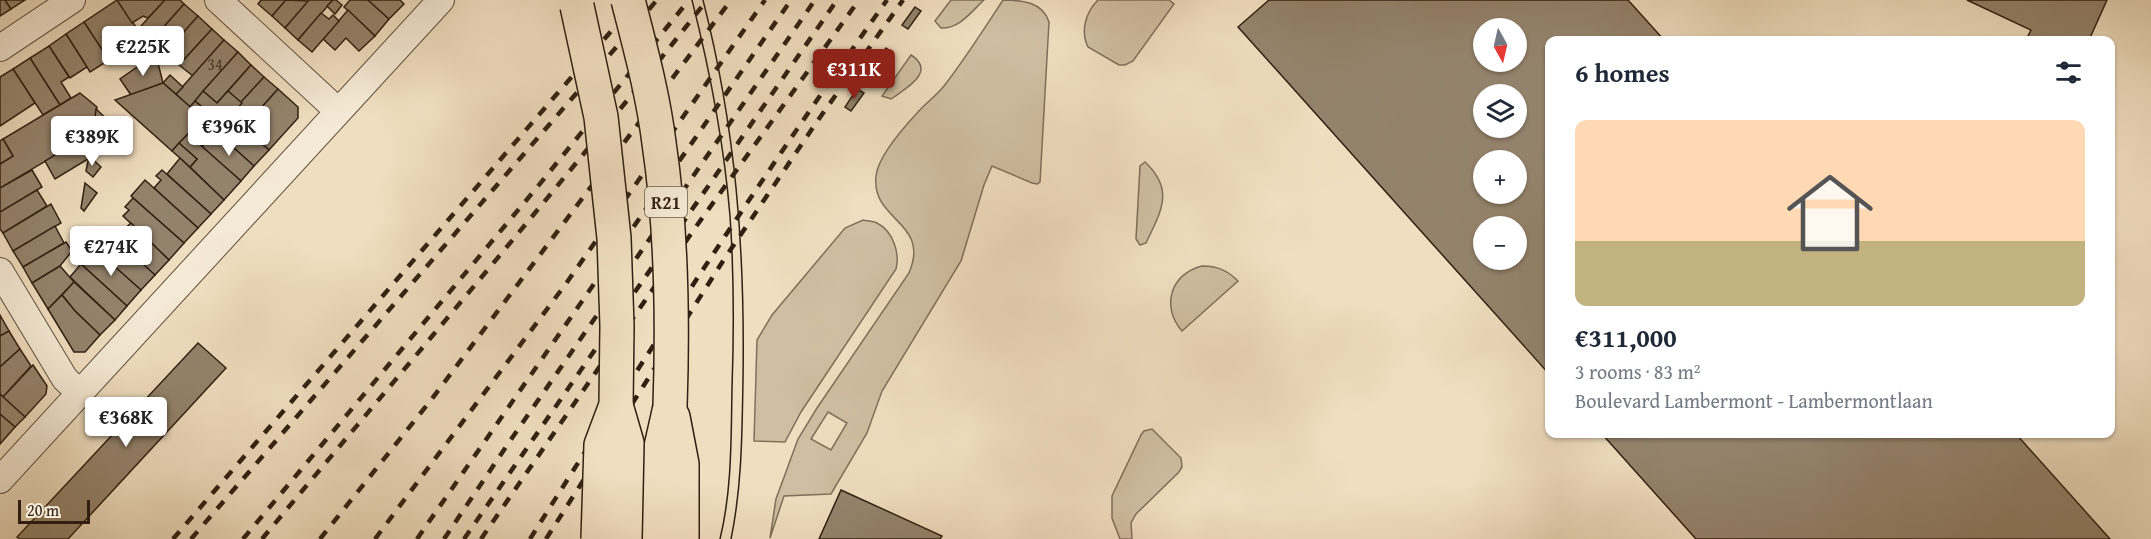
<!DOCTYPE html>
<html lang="en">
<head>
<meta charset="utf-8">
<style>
	:root { --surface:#fff; --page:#f2f2f3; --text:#1f2937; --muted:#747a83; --accent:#8f2418 }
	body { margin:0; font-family:"Gentium Book Plus",serif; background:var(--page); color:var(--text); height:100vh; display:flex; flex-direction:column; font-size:22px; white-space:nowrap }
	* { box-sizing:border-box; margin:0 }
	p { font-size:20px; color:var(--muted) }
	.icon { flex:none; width:33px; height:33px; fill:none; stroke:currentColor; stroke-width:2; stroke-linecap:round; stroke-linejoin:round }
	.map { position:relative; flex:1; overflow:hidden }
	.drawer { position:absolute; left:1545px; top:36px; width:570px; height:402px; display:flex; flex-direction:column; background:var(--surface); border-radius:12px; box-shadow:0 2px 4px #0004 }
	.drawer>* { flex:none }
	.needle { width:39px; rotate:172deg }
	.fabs { position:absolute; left:1473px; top:18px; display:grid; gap:12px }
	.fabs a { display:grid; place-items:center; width:54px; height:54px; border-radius:50%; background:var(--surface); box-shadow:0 2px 4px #0004; font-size:30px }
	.scale { position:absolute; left:18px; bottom:15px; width:72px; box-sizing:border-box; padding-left:6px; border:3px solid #312012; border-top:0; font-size:16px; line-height:21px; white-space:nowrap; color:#312012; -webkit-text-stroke:4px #f5ead6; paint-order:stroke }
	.price { position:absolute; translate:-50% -51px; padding:0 14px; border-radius:6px; background:#fff; color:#222; font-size:20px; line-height:39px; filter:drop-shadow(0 2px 3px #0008) }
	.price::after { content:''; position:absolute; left:50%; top:36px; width:18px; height:14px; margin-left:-9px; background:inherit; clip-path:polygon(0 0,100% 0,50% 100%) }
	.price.selected { background:var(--accent); color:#fff }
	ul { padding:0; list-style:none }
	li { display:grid; align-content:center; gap:12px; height:318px; padding:0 30px }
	li span { display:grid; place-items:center; height:186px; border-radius:12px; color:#555 }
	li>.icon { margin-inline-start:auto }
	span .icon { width:108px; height:108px; fill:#fffc; stroke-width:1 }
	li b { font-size:26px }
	h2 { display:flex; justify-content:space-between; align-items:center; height:72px; padding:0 30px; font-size:26px }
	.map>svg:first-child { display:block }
	.green { fill:#d0bea2; stroke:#806f5a; stroke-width:1.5; fill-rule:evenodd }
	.building { fill:#94836c; stroke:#312012; stroke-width:1.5; fill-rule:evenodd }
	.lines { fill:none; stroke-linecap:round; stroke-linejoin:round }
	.street-casing { stroke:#61503e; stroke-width:28 }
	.primary-casing { stroke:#312012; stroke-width:36 }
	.street { stroke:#f5ead6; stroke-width:26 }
	.primary { stroke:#f0dec0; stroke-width:33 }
	.tram { stroke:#312012; stroke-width:1.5 }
	.rail { stroke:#312012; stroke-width:4.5; stroke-dasharray:10 10; stroke-linecap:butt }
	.primary-bridge-casing { stroke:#312012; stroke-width:36; stroke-linecap:butt }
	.primary-bridge { stroke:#f0dec0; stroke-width:33 }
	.labels { text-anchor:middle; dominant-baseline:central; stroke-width:4.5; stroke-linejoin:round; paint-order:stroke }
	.number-label { font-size:16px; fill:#4a3928 }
	.shield { fill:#f5ead6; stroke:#6c5d4d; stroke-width:1.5 }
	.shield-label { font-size:18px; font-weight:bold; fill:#312012 }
</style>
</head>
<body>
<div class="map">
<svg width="2151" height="539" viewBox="0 0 2151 539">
	<rect width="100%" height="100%" fill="#f0dec0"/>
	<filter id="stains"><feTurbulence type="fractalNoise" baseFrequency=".00333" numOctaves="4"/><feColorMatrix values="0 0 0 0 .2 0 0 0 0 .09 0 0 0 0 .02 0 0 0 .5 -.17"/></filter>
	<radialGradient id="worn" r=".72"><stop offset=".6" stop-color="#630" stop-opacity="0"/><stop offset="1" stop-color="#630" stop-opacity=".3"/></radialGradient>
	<g class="green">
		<path d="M951,0H984C971,12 959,29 941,28L935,21Z"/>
		<path d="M1003,0C1022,0 1043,2 1049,22L1040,182L1037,184L1032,183L992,166L984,185L961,261L882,391L867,433L831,494L784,496L770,538L776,499L798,439L817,408L909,273C931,221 871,222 876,176C878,156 904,127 918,112C926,103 936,96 944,86C965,59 984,29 1003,0ZM828,412L847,423L831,450L811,439Z"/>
		<path d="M1098,0H1169L1174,4L1133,61L1125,65H1119L1088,47C1080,31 1086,12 1098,0Z"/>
		<path d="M911,55C936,71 908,87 894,97L891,99L882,96Z"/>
		<path d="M1145,162C1175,190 1161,211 1146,243L1140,245L1136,239L1140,166Z"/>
		<path d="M863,220C867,221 873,221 877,223C893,231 900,253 896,269L801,412L785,442L754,441L757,340L772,315L845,228Z"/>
		<path d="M1202,266C1217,266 1227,270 1238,281L1182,331C1161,307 1170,274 1202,266Z"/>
		<polygon points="1152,429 1181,458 1182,467 1179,472 1136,514 1131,523 1132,539 1120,539 1112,518 1112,496 1141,435 1144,431"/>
	</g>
	<g class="building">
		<polygon points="0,0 5,0 11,9 0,16"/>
		<polygon points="5,0 25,0 11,9"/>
		<polygon points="117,0 141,34 128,42 131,47 118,55 113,48 104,54 84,22"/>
		<polygon points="117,0 165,0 148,18 143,16 132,23"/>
		<polygon points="165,0 180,0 184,4 153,39 141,26"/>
		<polygon points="261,0 286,0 272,16 258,4"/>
		<polygon points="286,0 309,1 285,28 272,16"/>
		<polygon points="309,0 333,0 298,40 285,28"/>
		<polygon points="333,0 336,0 342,5 335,14 327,6"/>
		<polygon points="350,0 368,0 389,19 375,36 344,7"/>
		<polygon points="368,0 400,0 404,4 389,19"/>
		<path d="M1269,0H1628L1664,40H1550V375L1238,27ZM1484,28H1516V62H1484ZM1484,94H1516V128H1484ZM1484,160H1516V194H1484ZM1484,226H1516V260H1484Z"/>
		<polygon points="1967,0 2107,0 2089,40 2026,40 2031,30"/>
		<polygon points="184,4 198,16 158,62 154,58 161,52 157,48 159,45 153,39"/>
		<polygon points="915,7 921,11 908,29 902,25"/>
		<polygon points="348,10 375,36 359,51 346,38 335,50 323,39"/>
		<polygon points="321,13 329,19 333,15 339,21 312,52 298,40"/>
		<polygon points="198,16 212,29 179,65 166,52"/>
		<polygon points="84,22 109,60 90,72 66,34"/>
		<polygon points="212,29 224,40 193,76 179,65"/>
		<polygon points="66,34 87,67 70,78 49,46"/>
		<polygon points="224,40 238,52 190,107 176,94"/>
		<polygon points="49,46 69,77 61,82 71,98 60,105 30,58"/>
		<polygon points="886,48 892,52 879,71 873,66"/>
		<polygon points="238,52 251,65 217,103 203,91"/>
		<polygon points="153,56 158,63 163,83 131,95 120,79"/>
		<polygon points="30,58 60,105 43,115 13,69"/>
		<polygon points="251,65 264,77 241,103 228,91"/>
		<polygon points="13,69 35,103 0,126 0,77"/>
		<polygon points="170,75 183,87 176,94 163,83"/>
		<polygon points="264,77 278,89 244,127 242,126 241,128 229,115"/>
		<polygon points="163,83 203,118 172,151 115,100"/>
		<polygon points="278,89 298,107 298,118 269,150 244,127"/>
		<polygon points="857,89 864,93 851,111 845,107"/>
		<polygon points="203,91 217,103 228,91 242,103 214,135 220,140 216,144 209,138 202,147 188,134 208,112 195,101"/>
		<polygon points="80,93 97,107 93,133 0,188 0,164 13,156 3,139"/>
		<polygon points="195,101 208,112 203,118 190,107"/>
		<polygon points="96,109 123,134 110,148 93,133"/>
		<polygon points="231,117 269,150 254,166 216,132"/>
		<polygon points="216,132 254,166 241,181 202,147 209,138 216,144 220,140 214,135"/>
		<polygon points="188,134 241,181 224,200 190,167 197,159 179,143"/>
		<polygon points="3,139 13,156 0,164 0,141"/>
		<polygon points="78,141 88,159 55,179 45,161"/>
		<polygon points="179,143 197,159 190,167 172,151"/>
		<polygon points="89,156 101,167 93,177 86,171"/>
		<polygon points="180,158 224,200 211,214 167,174"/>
		<polygon points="32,170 42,187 0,212 0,188"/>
		<polygon points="162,170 211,214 198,228 154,188 161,180 156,176"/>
		<polygon points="145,180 198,228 184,243 131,196"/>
		<polygon points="85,183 97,193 84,211 81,208"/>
		<polygon points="37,190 47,206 3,233 0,229 0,212"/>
		<polygon points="133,198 184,243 169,260 123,216 129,210 125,207"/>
		<polygon points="51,204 61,223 13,251 3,233"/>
		<polygon points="131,223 169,260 155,275 113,239"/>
		<polygon points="55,226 64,243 23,267 13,251"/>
		<polygon points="118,241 155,275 141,290 110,263 117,257 110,250"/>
		<polygon points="66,242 72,251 60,266 32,283 23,267"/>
		<polygon points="94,248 141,290 127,306 80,263"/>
		<polygon points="81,264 127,306 115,320 70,277"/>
		<polygon points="60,266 74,282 48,309 32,283"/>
		<polygon points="74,282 115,320 100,335 75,311 62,295"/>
		<polygon points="62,295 75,311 100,335 85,352 74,352 48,309"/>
		<polygon points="0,315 9,331 0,336"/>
		<polygon points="9,331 20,349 0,367 0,336"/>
		<polygon points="198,343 226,368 68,539 20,539 17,537"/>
		<polygon points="20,349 31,366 3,397 0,394 0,367"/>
		<polygon points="33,365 47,386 46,394 25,417 3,397"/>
		<polygon points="0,394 25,417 15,427 0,414"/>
		<polygon points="0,414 15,427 0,444"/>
		<polygon points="1602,434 2016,434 2110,539 1696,539"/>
		<polygon points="841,490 942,536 940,539 819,539"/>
	</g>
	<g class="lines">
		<defs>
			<g id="street">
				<polyline points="218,0 338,111"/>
				<polyline points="0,48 72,0"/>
				<polyline points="0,271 65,379 80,393"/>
				<polyline points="0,480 441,0"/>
			</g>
			<g id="primary">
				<polyline points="673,417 682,464 682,539"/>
				<polyline points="654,539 656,469 670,407"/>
			</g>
		</defs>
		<use href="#street" class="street-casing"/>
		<use href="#primary" class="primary-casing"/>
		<use href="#street" class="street"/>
		<use href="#primary" class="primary"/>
		<g class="tram">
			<path d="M692,0C710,71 724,143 730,216C734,273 734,331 732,389C731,439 732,490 720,539"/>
			<path d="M703,0C736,129 745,248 743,380C742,433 742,486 731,539"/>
		</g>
		<g class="rail">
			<polyline points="173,539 638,0"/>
			<polyline points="191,539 657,0"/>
			<polyline points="243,539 534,191 689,0"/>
			<path d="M262,539C411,360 563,184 707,0"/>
			<polyline points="320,539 431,400 731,0"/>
			<polyline points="375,539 565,285 765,0"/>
			<polyline points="417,539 791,0"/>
			<polyline points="444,539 512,438 815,0"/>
			<polyline points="464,539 837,0"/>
			<polyline points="481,539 695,228 859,0"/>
			<path d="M530,539C645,356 762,176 887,0"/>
			<polyline points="546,539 723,261 816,123 903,0"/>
		</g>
		<defs>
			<g id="primary-bridge">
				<path d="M628,0C640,47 653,94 659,143C672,230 673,319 670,407"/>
				<polyline points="577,6 601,117 614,238 617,326 616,405 601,445 598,539"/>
				<polyline points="616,405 627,443 625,539"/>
			</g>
		</defs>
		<use href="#primary-bridge" class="primary-bridge-casing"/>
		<use href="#primary-bridge" class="primary-bridge"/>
	</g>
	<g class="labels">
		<g class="number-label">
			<text x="215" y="64">34</text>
		</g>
		<rect class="shield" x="645" y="187" width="42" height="30" rx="4.5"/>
		<g class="shield-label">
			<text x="666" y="202">R21</text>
		</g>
	</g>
	<rect width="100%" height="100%" filter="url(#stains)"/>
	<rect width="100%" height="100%" fill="url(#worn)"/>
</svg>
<div class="fabs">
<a><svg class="needle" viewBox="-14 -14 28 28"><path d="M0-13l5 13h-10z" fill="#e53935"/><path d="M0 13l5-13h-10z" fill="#747a83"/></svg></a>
<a><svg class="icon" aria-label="layers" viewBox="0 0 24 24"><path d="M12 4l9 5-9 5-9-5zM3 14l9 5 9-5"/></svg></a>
<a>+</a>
<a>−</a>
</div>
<div class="scale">20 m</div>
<b class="price" style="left:143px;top:77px">€225K</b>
<b class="price selected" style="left:854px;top:100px">€311K</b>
<b class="price" style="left:229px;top:157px">€396K</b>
<b class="price" style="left:92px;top:167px">€389K</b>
<b class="price" style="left:111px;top:277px">€274K</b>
<b class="price" style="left:126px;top:448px">€368K</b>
<section class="drawer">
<h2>6 homes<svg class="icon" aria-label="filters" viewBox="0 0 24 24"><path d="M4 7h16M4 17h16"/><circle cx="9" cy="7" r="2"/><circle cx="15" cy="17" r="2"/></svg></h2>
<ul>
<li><span style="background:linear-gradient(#ffd9b3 65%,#c2b280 0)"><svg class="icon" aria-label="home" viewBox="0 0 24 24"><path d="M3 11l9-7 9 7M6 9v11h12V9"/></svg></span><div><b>€311,000</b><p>3 rooms · 83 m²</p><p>Boulevard Lambermont - Lambermontlaan</p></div></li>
</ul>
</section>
</div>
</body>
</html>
